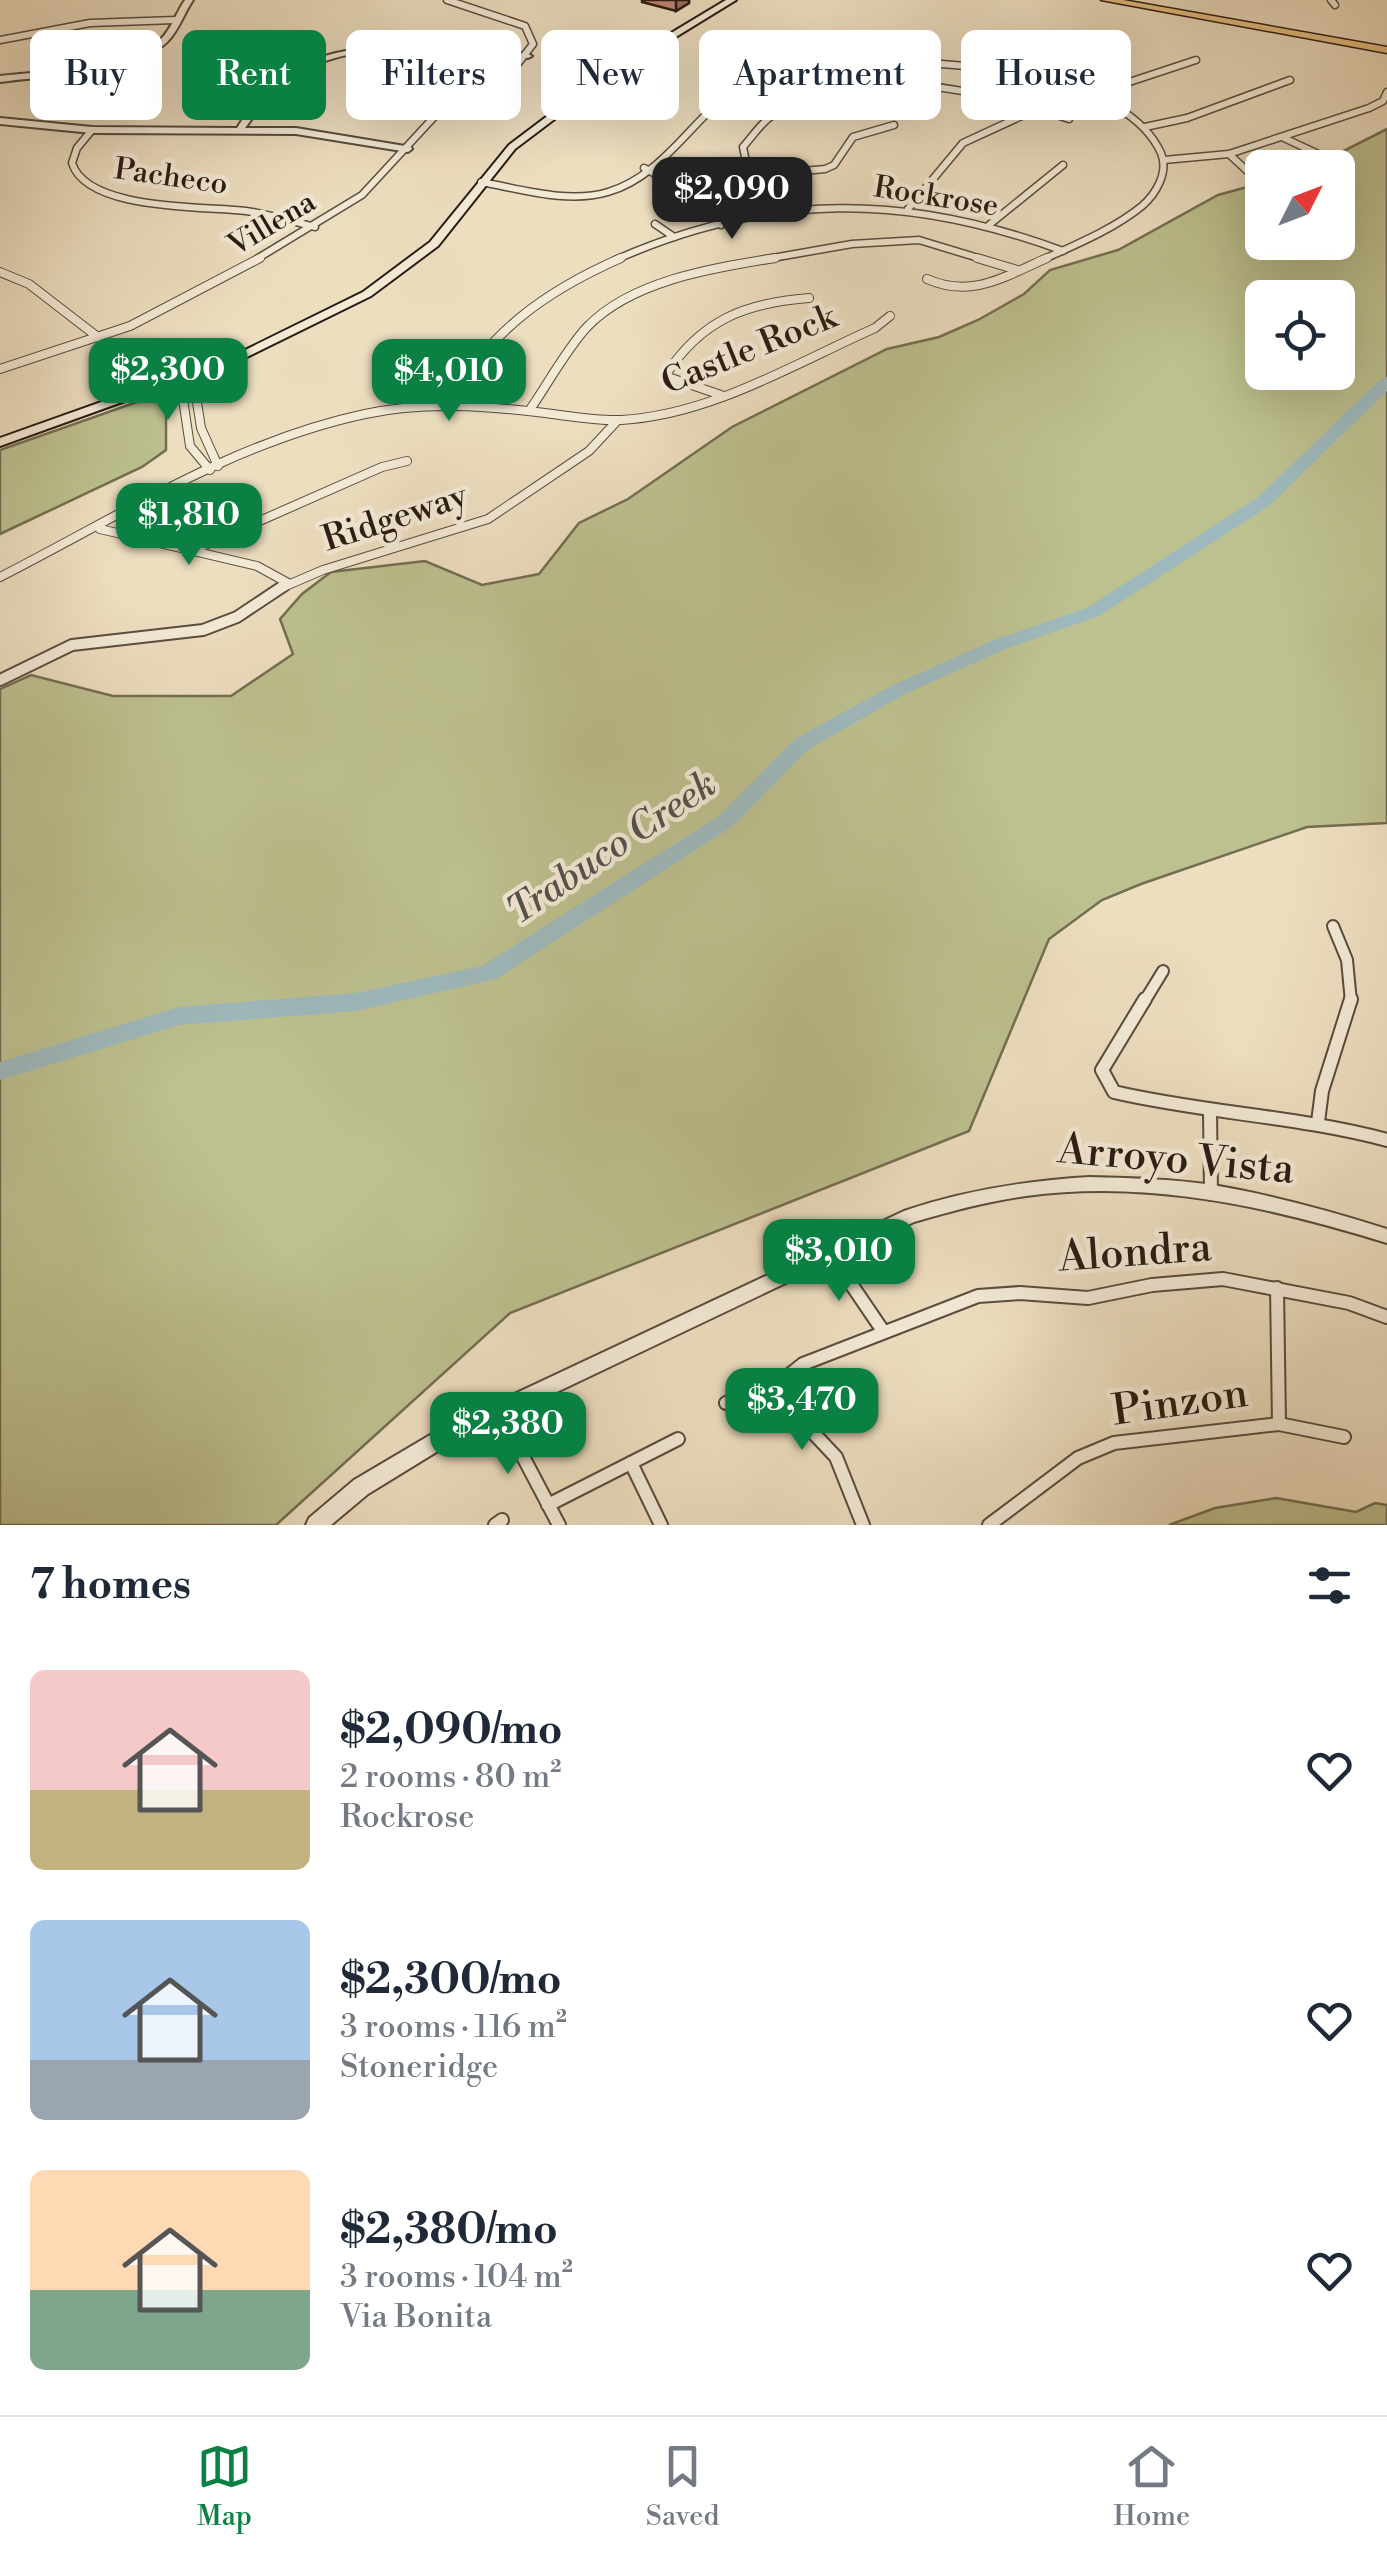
<!DOCTYPE html>
<html lang="en">
<head>
<meta charset="utf-8">
<style>
	:root { --surface:#fff; --page:#f2f2f3; --text:#1f2937; --muted:#747a83; --line:#e0e1e3; --accent:#0b8043 }
	body { margin:0; font-family:"Libre Bodoni",serif; background:var(--page); color:var(--text); height:100vh; display:flex; flex-direction:column; font-size:38px; white-space:nowrap }
	* { box-sizing:border-box; margin:0 }
	p { font-size:32px; color:var(--muted) }
	.icon { flex:none; width:55px; height:55px; fill:none; stroke:currentColor; stroke-width:2; stroke-linecap:round; stroke-linejoin:round }
	.map { position:relative; height:1525px; overflow:hidden }
	.panel { display:flex; flex-direction:column; background:var(--surface); flex:1 }
	.panel>* { flex:none }
	.banner { position:absolute; left:30px; top:30px; width:1328px; height:90px; display:flex; gap:20px }
	.needle { width:65px; rotate:48deg }
	.fabs { position:absolute; left:1245px; top:150px; display:grid; gap:20px }
	.fabs a { display:grid; place-items:center; width:110px; height:110px; border-radius:15px; background:var(--surface); box-shadow:0 10px 40px #0002; font-size:50px }
	.price { position:absolute; translate:-50% -85px; padding:0 22px; border-radius:20px; background:var(--accent); color:#fff; font-size:32px; line-height:65px; filter:drop-shadow(0 2px 5px #0008) }
	.price::after { content:''; position:absolute; left:50%; top:60px; width:30px; height:22px; margin-left:-15px; background:inherit; clip-path:polygon(0 0,100% 0,50% 100%) }
	.price.selected { background:#222; color:#fff }
	ul { padding:0; list-style:none }
	li { display:flex; align-items:center; gap:30px; height:250px; padding:0 30px }
	li span { display:grid; place-items:center; flex:none; width:280px; height:200px; border-radius:15px; color:#555 }
	li>.icon { margin-inline-start:auto }
	span .icon { width:120px; height:120px; fill:#fffc; stroke-width:1 }
	li b { font-size:42px }
	h2 { display:flex; justify-content:space-between; align-items:center; height:120px; padding:0 30px; font-size:42px }
	.tag { padding:0 35px; border-radius:15px; background:var(--surface); box-shadow:0 10px 40px #0002; font-size:35px; line-height:90px }
	.tag.selected { background:var(--accent); color:#fff }
	.dock { display:flex; justify-content:space-around; align-items:center; height:140px; border-top:2px solid var(--line); background:var(--surface); font-size:28px; color:var(--muted) }
	.dock a { display:grid; justify-items:center; gap:5px }
	.dock .selected { color:var(--accent) }
	.map>svg:first-child { display:block }
	.green { fill:#bdc08f; stroke:#736e51; stroke-width:2.5; fill-rule:evenodd }
	.lines { fill:none; stroke-linecap:round; stroke-linejoin:round }
	.river { fill:#9eb9bd; fill-rule:evenodd }
	.minor-far3-casing { stroke:#5a4c3e; stroke-width:9 }
	.minor-far2-casing { stroke:#5a4c3e; stroke-width:10 }
	.minor-far1-casing { stroke:#5a4c3e; stroke-width:14 }
	.minor-casing { stroke:#5a4c3e; stroke-width:16 }
	.tertiary-casing { stroke:#5a4c3e; stroke-width:4 }
	.secondary-casing { stroke:#291b13; stroke-width:4 }
	.primary-casing { stroke:#291b13; stroke-width:3 }
	.minor-far3 { stroke:#f3ead6; stroke-width:6 }
	.minor-far2 { stroke:#f3ead6; stroke-width:8 }
	.minor-far1 { stroke:#f3ead6; stroke-width:10 }
	.minor { stroke:#f3ead6; stroke-width:12 }
	.tertiary { fill:#f3ead6; fill-rule:evenodd }
	.secondary { fill:#f3ead6; fill-rule:evenodd }
	.primary { fill:#e6bf80; fill-rule:evenodd }
	.wall { fill:#be8477; stroke:#291b13; stroke-width:2.5 }
	.shaded-wall { fill:#9b6c61; stroke:#291b13; stroke-width:2.5 }
	.labels { text-anchor:middle; dominant-baseline:central; stroke-width:9; stroke-linejoin:round; paint-order:stroke }
	.far-street-label { font-size:30px; fill:#291b13; stroke:#f3ead6 }
	.street-label { font-size:35px; fill:#291b13; stroke:#f3ead6 }
	.water-label { font-size:38px; font-style:italic; fill:#52524e; stroke:#f3ead6 }
	.near-street-label { font-size:42px; fill:#291b13; stroke:#f3ead6 }
</style>
</head>
<body>
<div class="map">
<svg width="1387" height="1525" viewBox="0 0 1387 1525">
	<rect width="100%" height="100%" fill="#eddec0"/>
	<filter id="stains"><feTurbulence type="fractalNoise" baseFrequency=".002" numOctaves="4"/><feColorMatrix values="0 0 0 0 .2 0 0 0 0 .09 0 0 0 0 .02 0 0 0 .5 -.17"/></filter>
	<radialGradient id="worn" r=".72"><stop offset=".6" stop-color="#630" stop-opacity="0"/><stop offset="1" stop-color="#630" stop-opacity=".3"/></radialGradient>
	<g class="green">
		<path d="M1387,129V823L1307,827L1141,884L1102,900L1049,939L969,1131L510,1313L276,1525H0V689L31,675L113,696H231L293,654L280,619L302,594L331,572L425,561L482,585L539,574L579,523L628,499L732,427L887,349L939,337L978,320L1024,294L1050,270L1118,250L1218,195L1262,183V242H1338V168L1312,167ZM1262,298H1338V372H1262Z"/>
		<polygon points="166,397 166,450 142,467 0,534 0,450 137,402"/>
		<polygon points="1276,1498 1356,1512 1375,1503 1387,1505 1387,1525 1169,1525 1215,1508"/>
	</g>
	<g class="lines">
		<polygon class="river" points="1387,377 1387,391 1269,506 1099,616 1008,648 905,694 809,749 733,826 496,979 356,1011 179,1025 0,1080 0,1062 179,1007 356,993 482,966 719,816 795,739 891,686 994,640 1087,608 1257,498 1381,379"/>
		<defs>
			<g id="minor-far3">
				<polyline points="1331,0 1335,5"/>
				<polyline points="0,40 90,23 175,20"/>
				<polyline points="1020,74 1079,55 1102,41"/>
				<polyline points="1093,94 1196,60"/>
				<polyline points="1145,127 1187,118 1290,80"/>
				<path d="M92,130L77,148L72,163C87,211 204,206 246,211C269,214 292,221 315,227"/>
				<polyline points="1284,138 1329,159"/>
				<polyline points="1229,154 1260,183"/>
				<polyline points="1164,160 1229,154 1369,108 1383,101 1387,92"/>
				<polyline points="644,168 686,190 721,225"/>
				<path d="M749,176L743,147C751,138 759,126 769,118C841,55 989,92 1069,119"/>
				<path d="M481,182C521,189 568,204 608,192C656,178 684,133 719,102C754,72 819,63 863,62C944,60 1123,70 1161,153C1169,172 1156,194 1142,206C1114,229 1075,245 1042,260"/>
				<polyline points="686,190 749,176 825,169 834,165 853,137 894,125"/>
				<polyline points="908,209 963,143 1039,108"/>
				<polyline points="655,224 674,237"/>
				<polyline points="989,225 1063,165"/>
				<polyline points="255,260 362,195 435,116 513,70 533,44 525,26 447,0"/>
				<path d="M615,260C769,192 907,193 1063,251"/>
				<polyline points="761,260 852,244 919,240 985,260"/>
			</g>
			<g id="minor-far2">
				<polyline points="977,258 1017,270"/>
				<polyline points="0,272 29,284 99,338"/>
				<path d="M927,279C972,299 1006,276 1047,258"/>
				<polyline points="0,369 130,326 260,258"/>
				<polyline points="184,377 181,386 190,446 210,470"/>
				<polyline points="184,377 194,383 201,428 218,466"/>
				<path d="M721,395L665,376C701,320 745,303 809,298"/>
				<path d="M444,404C494,331 539,294 621,258"/>
				<path d="M529,411C548,384 565,351 587,327C632,280 714,268 775,258"/>
				<polyline points="100,529 257,566 288,583"/>
				<polyline points="196,549 382,467 407,461"/>
				<path d="M0,577C118,517 233,442 365,414C424,401 486,406 545,413C570,416 595,421 621,420C711,415 794,364 875,328L890,316"/>
				<polyline points="281,588 323,570 488,519 589,451 617,421"/>
			</g>
			<g id="minor-far1">
				<polyline points="0,680 72,645 203,630 237,617 285,585"/>
				<polyline points="1333,926 1347,960 1351,1002"/>
				<polyline points="1144,1002 1163,971"/>
			</g>
			<g id="minor">
				<path d="M1145,999L1102,1070L1114,1092C1204,1113 1297,1116 1387,1140"/>
				<polyline points="1210,1110 1211,1194"/>
				<polyline points="1318,1122 1322,1091 1351,999"/>
				<polyline points="830,1253 883,1331"/>
				<polyline points="1277,1288 1279,1424"/>
				<polyline points="788,1376 787,1405 836,1457 863,1525"/>
				<polyline points="726,1403 788,1376 803,1364 978,1296 1020,1293 1088,1298 1152,1285 1223,1279 1349,1303 1387,1317"/>
				<polyline points="498,1409 559,1525"/>
				<polyline points="631,1463 661,1525"/>
				<polyline points="548,1505 678,1439"/>
				<polyline points="495,1525 502,1520"/>
				<polyline points="989,1525 1078,1458 1114,1443 1279,1424 1344,1437"/>
			</g>
			<g id="tertiary">
				<path d="M185,0H193C184,13 179,30 168,41C138,73 43,76 0,82V76C44,71 127,69 160,40C171,30 176,13 185,0Z"/>
				<path d="M409,44L528,54L532,56L528,58C447,50 330,30 268,97C260,106 253,118 245,128H296L411,147L412,149L408,152L296,134L92,133L0,124V118L92,127L237,128C244,117 252,106 260,95C296,53 357,47 409,44Z"/>
				<path d="M1089,1177C1130,1178 1172,1179 1213,1185C1272,1195 1330,1211 1387,1229V1243C1271,1207 1148,1179 1026,1196C988,1201 951,1211 914,1222L456,1440L368,1494L331,1525H306L309,1518L354,1480L442,1428L904,1211C965,1190 1025,1181 1089,1177Z"/>
			</g>
			<polygon id="secondary" points="726,0 736,0 609,78 515,149 438,246 371,296 247,357 0,446 0,438 239,353 363,292 430,242 509,145 603,74"/>
			<polygon id="primary" points="1101,0 1123,0 1387,47 1387,53"/>
		</defs>
		<use href="#minor-far3" class="minor-far3-casing"/>
		<use href="#minor-far2" class="minor-far2-casing"/>
		<use href="#minor-far1" class="minor-far1-casing"/>
		<use href="#minor" class="minor-casing"/>
		<use href="#tertiary" class="tertiary-casing"/>
		<use href="#secondary" class="secondary-casing"/>
		<use href="#primary" class="primary-casing"/>
		<use href="#minor-far3" class="minor-far3"/>
		<use href="#minor-far2" class="minor-far2"/>
		<use href="#minor-far1" class="minor-far1"/>
		<use href="#minor" class="minor"/>
		<use href="#tertiary" class="tertiary"/>
		<use href="#secondary" class="secondary"/>
		<use href="#primary" class="primary"/>
	</g>
	<polygon class="wall" points="642,0 689,0 689,3 676,11 642,2"/>
	<polygon class="shaded-wall" points="676,0 689,0 689,3 676,11"/>
	<g class="labels">
		<g class="far-street-label">
			<text transform="translate(171 177) rotate(8)">Pacheco</text>
			<text transform="translate(936 197) rotate(9)">Rockrose</text>
			<text transform="translate(272 224) rotate(-31)">Villena</text>
		</g>
		<g class="street-label">
			<text transform="translate(749 350) rotate(-22)">Castle Rock</text>
			<text transform="translate(395 518) rotate(-18)">Ridgeway</text>
		</g>
		<g class="water-label">
			<text transform="translate(612 848) rotate(-34)">Trabuco Creek</text>
		</g>
		<g class="near-street-label">
			<text transform="translate(1176 1160) rotate(5)">Arroyo Vista</text>
			<text transform="translate(1135 1253) rotate(-4)">Alondra</text>
			<text transform="translate(1180 1403) rotate(-8)">Pinzon</text>
		</g>
	</g>
	<rect width="100%" height="100%" filter="url(#stains)"/>
	<rect width="100%" height="100%" fill="url(#worn)"/>
</svg>
<div class="fabs">
<a><svg class="needle" viewBox="-14 -14 28 28"><path d="M0-13l5 13h-10z" fill="#e53935"/><path d="M0 13l5-13h-10z" fill="#747a83"/></svg></a>
<a><svg class="icon" aria-label="locate" viewBox="0 0 24 24"><circle cx="12" cy="12" r="6"/><path d="M12 2v4M12 18v4M2 12h4M18 12h4"/></svg></a>
</div>
<b class="price selected" style="left:732px;top:242px">$2,090</b>
<b class="price" style="left:168px;top:423px">$2,300</b>
<b class="price" style="left:449px;top:424px">$4,010</b>
<b class="price" style="left:189px;top:568px">$1,810</b>
<b class="price" style="left:839px;top:1304px">$3,010</b>
<b class="price" style="left:802px;top:1453px">$3,470</b>
<b class="price" style="left:508px;top:1477px">$2,380</b>
<div class="banner">
<a class="tag">Buy</a>
<a class="tag selected">Rent</a>
<a class="tag">Filters</a>
<a class="tag">New</a>
<a class="tag">Apartment</a>
<a class="tag">House</a>
</div>
</div>
<section class="panel">
<h2>7 homes<svg class="icon" aria-label="filters" viewBox="0 0 24 24"><path d="M4 7h16M4 17h16"/><circle cx="9" cy="7" r="2"/><circle cx="15" cy="17" r="2"/></svg></h2>
<ul>
<li><span style="background:linear-gradient(#f6c9c9 60%,#c2b280 0)"><svg class="icon" aria-label="home" viewBox="0 0 24 24"><path d="M3 11l9-7 9 7M6 9v11h12V9"/></svg></span><div><b>$2,090/mo</b><p>2 rooms · 80 m²</p><p>Rockrose</p></div><svg class="icon" aria-label="heart" viewBox="0 0 24 24"><path d="M12 20l-8-8c-3-5 5-10 8-4 3-6 11-1 8 4z"/></svg></li>
<li><span style="background:linear-gradient(#a9c7e8 70%,#9aa5b1 0)"><svg class="icon" aria-label="home" viewBox="0 0 24 24"><path d="M3 11l9-7 9 7M6 9v11h12V9"/></svg></span><div><b>$2,300/mo</b><p>3 rooms · 116 m²</p><p>Stoneridge</p></div><svg class="icon" aria-label="heart" viewBox="0 0 24 24"><path d="M12 20l-8-8c-3-5 5-10 8-4 3-6 11-1 8 4z"/></svg></li>
<li><span style="background:linear-gradient(#ffd9b3 60%,#7fa58c 0)"><svg class="icon" aria-label="home" viewBox="0 0 24 24"><path d="M3 11l9-7 9 7M6 9v11h12V9"/></svg></span><div><b>$2,380/mo</b><p>3 rooms · 104 m²</p><p>Via Bonita</p></div><svg class="icon" aria-label="heart" viewBox="0 0 24 24"><path d="M12 20l-8-8c-3-5 5-10 8-4 3-6 11-1 8 4z"/></svg></li>
</ul>
</section>
<nav class="dock">
<a class="selected"><svg class="icon" aria-label="map" viewBox="0 0 24 24"><path d="M3 6l6-2 6 2 6-2v14l-6 2-6-2-6 2zM9 4v14M15 6v14"/></svg>Map</a>
<a><svg class="icon" aria-label="saved" viewBox="0 0 24 24"><path d="M7 4h10v16l-5-4-5 4z"/></svg>Saved</a>
<a><svg class="icon" aria-label="home" viewBox="0 0 24 24"><path d="M3 11l9-7 9 7M6 9v11h12V9"/></svg>Home</a>
</nav>
</body>
</html>
